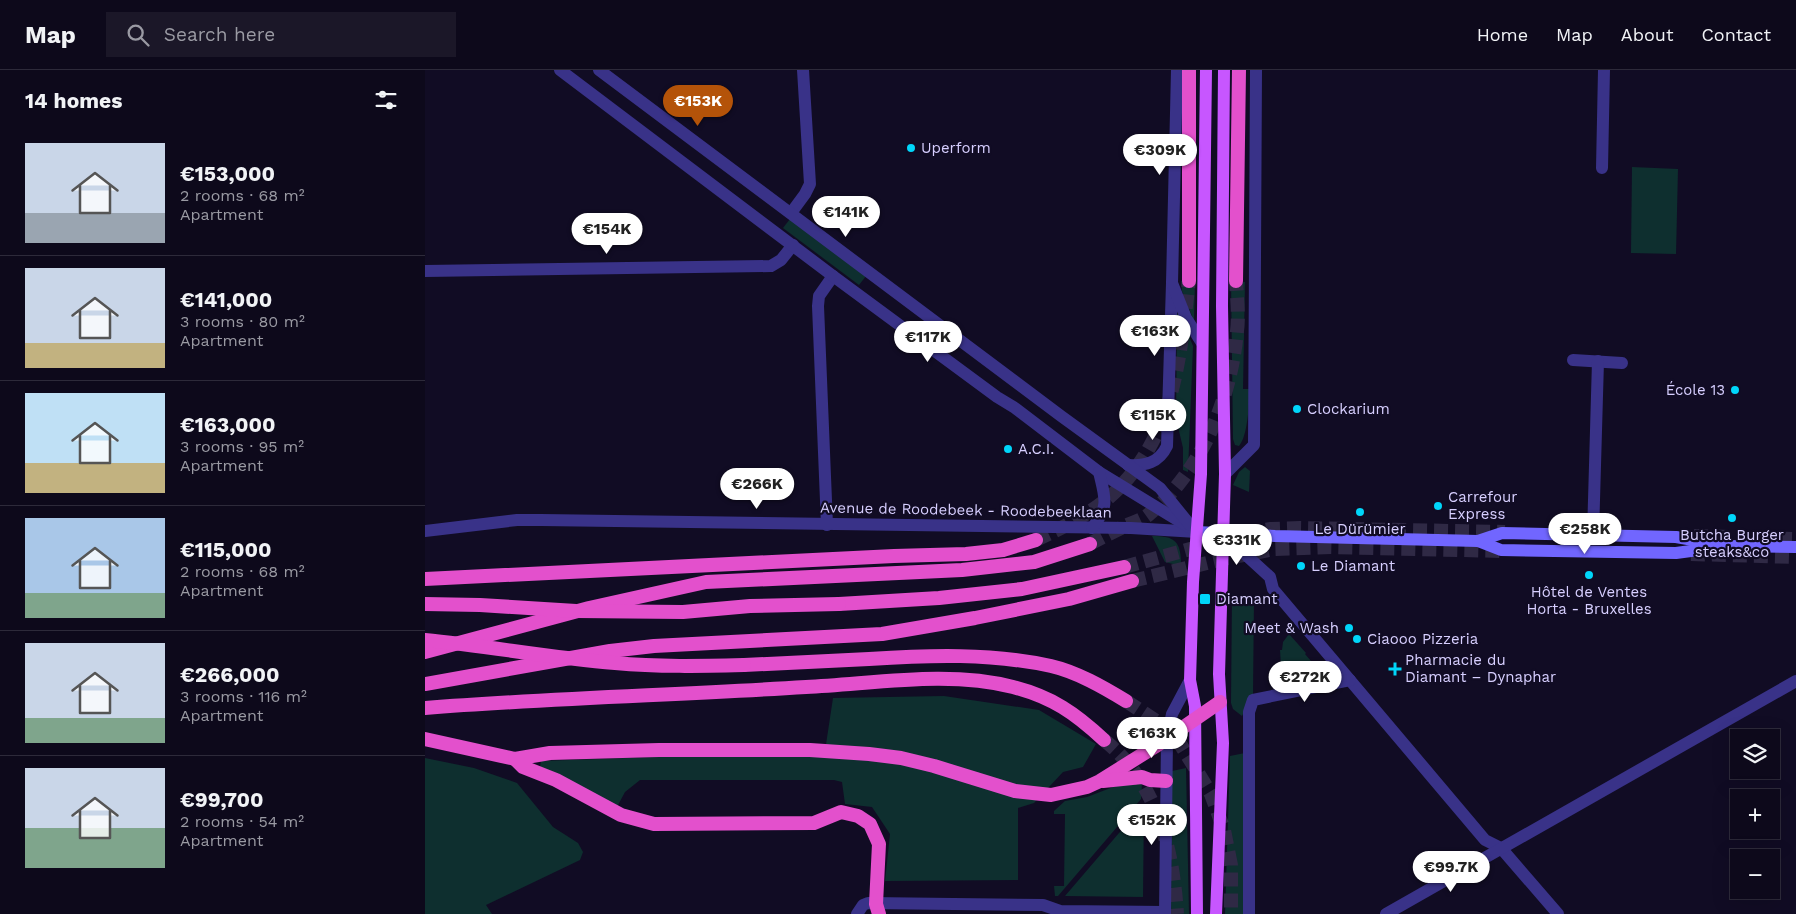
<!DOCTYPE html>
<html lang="en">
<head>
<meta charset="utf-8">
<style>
	:root { --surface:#0d091b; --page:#1b1728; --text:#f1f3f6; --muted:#9a9aa3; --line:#2d2a3a; --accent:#b45309 }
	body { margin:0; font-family:"Work Sans",sans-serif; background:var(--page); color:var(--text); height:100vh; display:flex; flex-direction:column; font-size:19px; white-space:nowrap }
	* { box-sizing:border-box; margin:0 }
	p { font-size:16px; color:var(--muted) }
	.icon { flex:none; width:28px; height:28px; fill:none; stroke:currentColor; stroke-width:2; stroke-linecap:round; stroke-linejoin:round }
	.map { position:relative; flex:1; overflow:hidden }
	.drawer { display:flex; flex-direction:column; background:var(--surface); width:425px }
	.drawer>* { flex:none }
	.buttons { position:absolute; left:1305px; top:659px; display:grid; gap:10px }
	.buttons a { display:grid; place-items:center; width:50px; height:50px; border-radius:0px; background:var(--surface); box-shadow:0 5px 20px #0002,0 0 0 1px var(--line); font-size:25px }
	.price { position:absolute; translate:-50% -42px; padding:0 11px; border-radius:18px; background:#fff; color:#222; font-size:16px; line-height:32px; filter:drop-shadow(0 1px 2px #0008) }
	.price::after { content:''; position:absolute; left:50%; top:30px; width:15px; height:11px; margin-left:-8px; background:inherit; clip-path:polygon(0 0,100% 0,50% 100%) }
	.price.on { background:var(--accent); color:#fff }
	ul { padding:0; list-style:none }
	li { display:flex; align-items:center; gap:15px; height:125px; padding:0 25px }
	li+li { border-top:1px solid var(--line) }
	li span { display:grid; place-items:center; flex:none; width:140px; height:100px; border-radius:0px; color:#555 }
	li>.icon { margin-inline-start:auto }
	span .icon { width:60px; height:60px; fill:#fffc; stroke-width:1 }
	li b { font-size:21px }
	h2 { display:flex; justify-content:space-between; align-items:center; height:60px; padding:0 25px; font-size:21px }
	header { display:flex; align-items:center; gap:30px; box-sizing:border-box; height:70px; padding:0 25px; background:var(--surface); border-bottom:1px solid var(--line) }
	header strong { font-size:24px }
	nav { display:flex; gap:28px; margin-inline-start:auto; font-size:18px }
	.search { width:350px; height:45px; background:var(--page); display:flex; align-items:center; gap:12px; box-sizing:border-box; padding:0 18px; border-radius:0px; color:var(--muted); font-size:19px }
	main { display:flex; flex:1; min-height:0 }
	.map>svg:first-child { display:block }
	.green { fill:#0e2f2f }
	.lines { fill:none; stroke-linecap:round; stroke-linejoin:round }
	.trunk-tunnel { stroke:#2f2945; stroke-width:14; stroke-dasharray:14 7; stroke-linecap:butt }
	.minor { stroke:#393288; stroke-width:12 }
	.tertiary { stroke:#393288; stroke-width:12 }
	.secondary { stroke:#7166ff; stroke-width:12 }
	.primary { stroke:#c756ff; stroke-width:12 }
	.trunk { stroke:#e350cc; stroke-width:14 }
	.trunk-bridge { stroke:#e350cc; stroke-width:14 }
	.poi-dot { fill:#00d6fa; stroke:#110c24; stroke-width:2 }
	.labels { text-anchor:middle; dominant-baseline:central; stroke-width:4.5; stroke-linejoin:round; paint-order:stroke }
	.poi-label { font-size:15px; fill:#d7cfff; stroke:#110c24; text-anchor:start }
	.street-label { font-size:15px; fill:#d7cfff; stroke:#110c24 }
</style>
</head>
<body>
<header>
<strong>Map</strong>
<div class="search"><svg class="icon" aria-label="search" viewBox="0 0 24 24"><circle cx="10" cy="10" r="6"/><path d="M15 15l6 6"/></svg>Search here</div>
<nav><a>Home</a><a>Map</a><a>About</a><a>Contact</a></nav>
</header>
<main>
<section class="drawer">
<h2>14 homes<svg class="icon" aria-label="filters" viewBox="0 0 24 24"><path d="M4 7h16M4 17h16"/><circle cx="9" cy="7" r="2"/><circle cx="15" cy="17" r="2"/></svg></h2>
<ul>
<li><span style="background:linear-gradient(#c9d6e8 70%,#9aa5b1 0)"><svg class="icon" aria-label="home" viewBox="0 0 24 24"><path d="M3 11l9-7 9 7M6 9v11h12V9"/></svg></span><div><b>€153,000</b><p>2 rooms · 68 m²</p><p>Apartment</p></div></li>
<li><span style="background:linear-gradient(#c9d6e8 75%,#c2b280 0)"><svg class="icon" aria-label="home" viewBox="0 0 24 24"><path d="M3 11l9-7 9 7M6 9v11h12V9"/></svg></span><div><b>€141,000</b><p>3 rooms · 80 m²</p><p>Apartment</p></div></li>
<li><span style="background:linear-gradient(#bfe0f5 70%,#c2b280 0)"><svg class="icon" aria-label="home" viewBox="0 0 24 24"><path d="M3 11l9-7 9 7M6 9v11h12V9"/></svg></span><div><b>€163,000</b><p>3 rooms · 95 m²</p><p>Apartment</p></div></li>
<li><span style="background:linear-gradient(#a9c7e8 75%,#7fa58c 0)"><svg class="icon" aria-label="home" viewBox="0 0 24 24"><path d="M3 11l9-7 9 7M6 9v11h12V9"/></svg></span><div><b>€115,000</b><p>2 rooms · 68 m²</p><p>Apartment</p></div></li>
<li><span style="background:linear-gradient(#c9d6e8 75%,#7fa58c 0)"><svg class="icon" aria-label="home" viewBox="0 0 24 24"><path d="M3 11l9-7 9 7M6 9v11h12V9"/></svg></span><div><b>€266,000</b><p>3 rooms · 116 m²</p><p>Apartment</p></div></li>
<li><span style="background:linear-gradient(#c9d6e8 60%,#7fa58c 0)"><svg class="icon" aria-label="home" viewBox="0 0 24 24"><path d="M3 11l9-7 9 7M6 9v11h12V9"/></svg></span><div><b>€99,700</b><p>2 rooms · 54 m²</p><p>Apartment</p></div></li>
</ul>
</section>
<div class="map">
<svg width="1371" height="844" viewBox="0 0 1371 844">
	<rect width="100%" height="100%" fill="#110c24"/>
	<g class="green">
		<polygon points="1207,97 1253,99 1251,184 1206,183"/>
		<polygon points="365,149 441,206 434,215 358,158"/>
		<polygon points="756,211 770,211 769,251 757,221"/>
		<path d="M806,211L820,212L818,319H825C824,333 823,366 814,376L810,375L808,369Z"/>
		<polygon points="752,244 755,244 768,276 763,402 758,400 758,378 751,348"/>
		<polygon points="820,397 825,401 824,422 808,415 814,402"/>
		<path d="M727,466C751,466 756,472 756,496L740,492Z"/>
		<polygon points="807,524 829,528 828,625 817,646 808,639 806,633"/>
		<polygon points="864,564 881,583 880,584 886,591 856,596 855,580 857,580 858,572"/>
		<polygon points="519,626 614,640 671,674 658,697 638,702 609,733 593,738 593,810 460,811 465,764 447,737 420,734 417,712 409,710 215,710 200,722 192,737 115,697 116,691 400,681 408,628"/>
		<polygon points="820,683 819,844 800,844 805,686"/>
		<polygon points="0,688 49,698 92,713 128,757 153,773 158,782 155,790 61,835 67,844 0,844"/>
		<polygon points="761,698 764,844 746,844 747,701"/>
		<polygon points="717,713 716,729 633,826 630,826 629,816 639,816 640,744 629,744 629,741 640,731 662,727 696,714"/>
		<polygon points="718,735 719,735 718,827 640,826"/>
	</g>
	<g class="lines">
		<g class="trunk-tunnel">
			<polyline points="1269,466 1371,469"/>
			<path d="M611,470C641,456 672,441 695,417C750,360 755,285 764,211"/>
			<path d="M665,474C677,467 690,461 702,455C709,452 717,450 723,445C777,401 806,329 812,261C814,245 812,228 811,211"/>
			<polyline points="1266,484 1371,487"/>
			<polyline points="699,497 827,462 846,459 875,458 1080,462"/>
			<polyline points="707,511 803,488 849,479 906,477 1077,481"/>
			<polyline points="701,631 742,658 754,672 786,724 799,760 806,795 806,844"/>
			<path d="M679,670C732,712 748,779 752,844"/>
		</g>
		<g class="minor">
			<polyline points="1177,98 1179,0"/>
			<polyline points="366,143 380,124 385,114 378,0"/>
			<polyline points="0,201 346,196 356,190 368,175"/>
			<polyline points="1148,290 1197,293"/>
			<path d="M703,395C720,396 734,393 742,376L747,213"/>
			<polyline points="402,455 393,236 394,226 408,206"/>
			<polyline points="0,461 92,450 116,450 706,458 772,462"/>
			<polyline points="798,464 845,507 848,519 1060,770 1076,778 1133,844"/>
			<polyline points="1168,465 1173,291"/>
			<polyline points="824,844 824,642 828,630 925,610"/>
			<polyline points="961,844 1371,611"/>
		</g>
		<g class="tertiary">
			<polyline points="135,0 408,206 572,327 590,338 674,402 772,462"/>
			<polyline points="174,0 636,346 735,418 765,455"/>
			<polyline points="752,0 747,213 761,248 777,273"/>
			<polyline points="800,404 829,375 831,0"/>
			<path d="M667,458C685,436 680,428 674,402"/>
			<polyline points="432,844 438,835 443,833 618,835 635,841 740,842"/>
			<polyline points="740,844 742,668 747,644 765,610"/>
		</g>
		<g class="secondary">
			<polyline points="772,462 850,466 1053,471 1077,463 1251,467 1303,476"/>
			<polyline points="1053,471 1076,480 1251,483 1303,476 1371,477"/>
		</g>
		<g class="primary">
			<polyline points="772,844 770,636 765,610 768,512 776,404 781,0"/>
			<polyline points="791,844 798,673 794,604 800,404 797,236 799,0"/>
		</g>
		<g class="trunk">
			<polyline points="764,211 764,0"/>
			<polyline points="811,211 814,0"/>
			<polyline points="0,509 469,486 541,484 578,480 611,470"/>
			<polyline points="414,534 514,528 597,519 699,497"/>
			<polyline points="0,582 164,538 281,512 537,500 609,492 665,474"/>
			<path d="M319,595C361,593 403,591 444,589C505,585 566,583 626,596C652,602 678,617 701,631"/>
			<polyline points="0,614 185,581 229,576 457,564 550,548 644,529 707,511"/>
			<path d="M0,638C127,628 254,625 381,617C448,614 523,600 588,617C627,627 650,643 679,670"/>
			<polyline points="0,669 90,689 125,683 234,680 385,680 444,684 476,688 509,696 590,721 626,725 662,717 675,711 734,674 795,632"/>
			<polyline points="90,689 98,697 131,710 196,745 229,754 389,753 416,742 433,746 445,754 454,774 451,834 454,844"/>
			<polyline points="678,711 717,707 725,710 741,711"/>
		</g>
		<g class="trunk-bridge">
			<polyline points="0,534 55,535 151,541 258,542 325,536 414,534"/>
			<path d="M0,570C63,576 126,588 190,593C233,597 276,596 319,595"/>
		</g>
	</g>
	<g class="poi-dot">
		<circle cx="486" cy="78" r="5"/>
		<circle cx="1310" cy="320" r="5"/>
		<circle cx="872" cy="339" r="5"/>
		<circle cx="583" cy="379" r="5"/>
		<circle cx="1013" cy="436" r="5"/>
		<circle cx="935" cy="442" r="5"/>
		<circle cx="1307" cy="448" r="5"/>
		<circle cx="876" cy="496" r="5"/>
		<circle cx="1164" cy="505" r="5"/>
		<rect x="774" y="523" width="12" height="12" rx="2.5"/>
		<circle cx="924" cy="558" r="5"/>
		<circle cx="932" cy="569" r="5"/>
		<path d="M967.5 591.5h5v5h5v5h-5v5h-5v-5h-5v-5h5z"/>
	</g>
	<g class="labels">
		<g class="poi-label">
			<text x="496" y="78">Uperform</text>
			<text x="1300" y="320" text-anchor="end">École 13</text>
			<text x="882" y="339">Clockarium</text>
			<text x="593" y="379">A.C.I.</text>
			<text x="1023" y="427">Carrefour<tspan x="1023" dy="17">Express</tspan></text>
			<text x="935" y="459" text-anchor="middle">Le Dürümier</text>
			<text x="1307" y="465" text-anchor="middle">Butcha Burger<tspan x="1307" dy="17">steaks&amp;co</tspan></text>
			<text x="886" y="496">Le Diamant</text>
			<text x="1164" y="522" text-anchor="middle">Hôtel de Ventes<tspan x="1164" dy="17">Horta - Bruxelles</tspan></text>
			<text x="791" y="529">Diamant</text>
			<text x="914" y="558" text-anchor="end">Meet &amp; Wash</text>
			<text x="942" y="569">Ciaooo Pizzeria</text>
			<text x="980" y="590">Pharmacie du<tspan x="980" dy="17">Diamant – Dynaphar</tspan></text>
		</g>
		<g class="street-label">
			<text transform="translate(541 440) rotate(1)">Avenue de Roodebeek - Roodebeeklaan</text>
		</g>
	</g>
</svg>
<div class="buttons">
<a><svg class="icon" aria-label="layers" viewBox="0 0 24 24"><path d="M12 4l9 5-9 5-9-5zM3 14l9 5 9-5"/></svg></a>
<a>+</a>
<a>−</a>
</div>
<b class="price on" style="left:273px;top:57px">€153K</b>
<b class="price" style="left:735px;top:106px">€309K</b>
<b class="price" style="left:421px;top:168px">€141K</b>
<b class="price" style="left:182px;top:185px">€154K</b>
<b class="price" style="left:730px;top:287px">€163K</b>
<b class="price" style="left:503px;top:293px">€117K</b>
<b class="price" style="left:728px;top:371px">€115K</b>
<b class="price" style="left:332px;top:440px">€266K</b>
<b class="price" style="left:1160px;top:485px">€258K</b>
<b class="price" style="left:812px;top:496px">€331K</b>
<b class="price" style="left:880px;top:633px">€272K</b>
<b class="price" style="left:727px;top:689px">€163K</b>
<b class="price" style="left:727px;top:776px">€152K</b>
<b class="price" style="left:1026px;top:823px">€99.7K</b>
</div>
</main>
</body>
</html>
